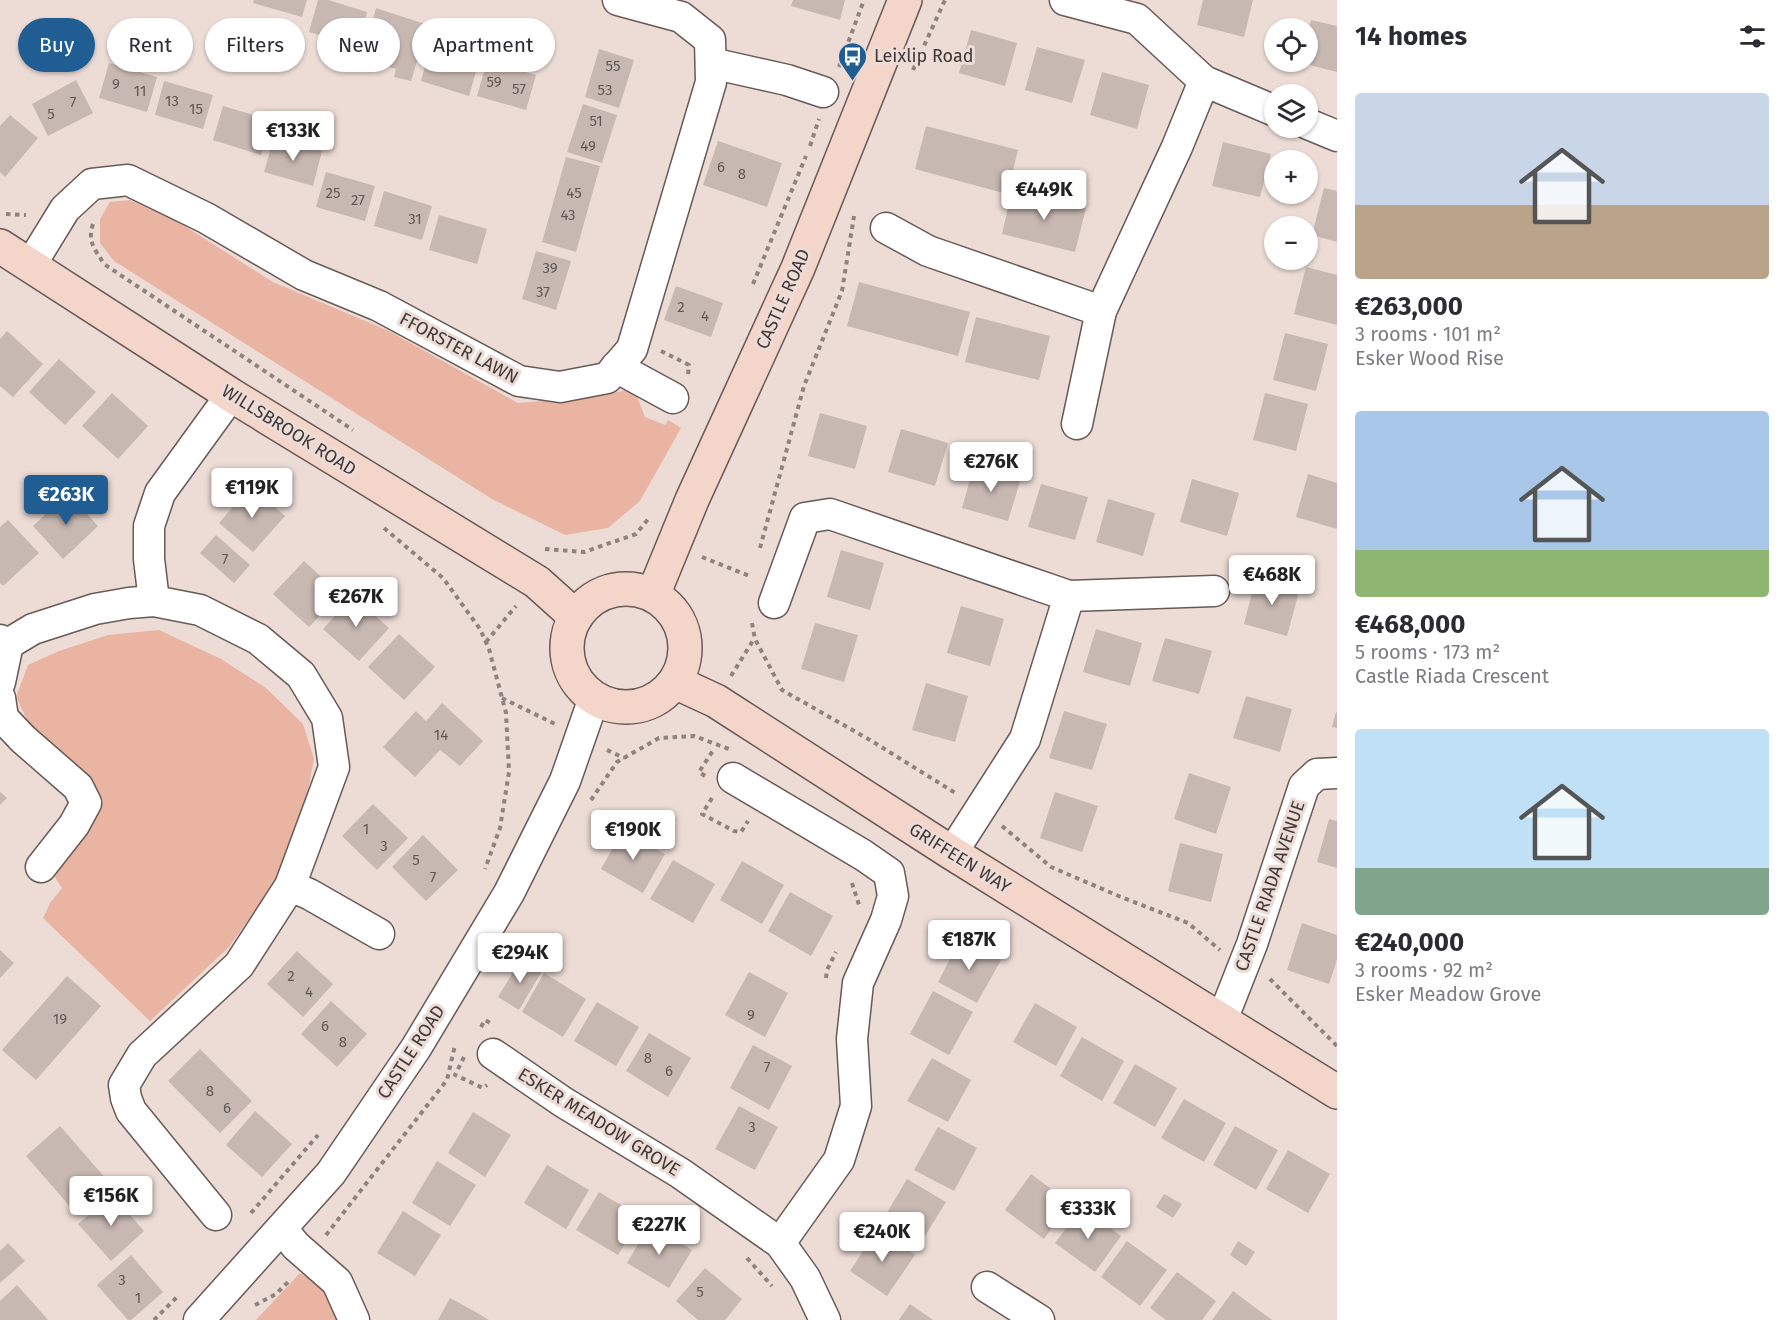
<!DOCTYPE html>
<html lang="en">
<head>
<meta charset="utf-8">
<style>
	:root { --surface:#fff; --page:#f2f2f3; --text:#2b2b33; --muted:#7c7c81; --accent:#1f5d93 }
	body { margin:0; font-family:"Fira Sans",sans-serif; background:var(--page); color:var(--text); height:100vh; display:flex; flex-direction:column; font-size:22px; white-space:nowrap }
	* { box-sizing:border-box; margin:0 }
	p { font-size:20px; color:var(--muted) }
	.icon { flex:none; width:33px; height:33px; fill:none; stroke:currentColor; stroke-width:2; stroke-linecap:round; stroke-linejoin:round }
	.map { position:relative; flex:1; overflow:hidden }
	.details { display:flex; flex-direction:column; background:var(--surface); width:450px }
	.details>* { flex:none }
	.hud { position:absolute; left:18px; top:18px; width:570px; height:54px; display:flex; gap:12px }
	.tools { position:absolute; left:1264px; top:18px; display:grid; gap:12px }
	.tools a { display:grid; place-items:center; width:54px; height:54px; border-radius:50%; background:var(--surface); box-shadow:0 2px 4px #0004; font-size:30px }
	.price { position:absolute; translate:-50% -51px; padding:0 14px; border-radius:6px; background:#fff; color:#222; font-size:20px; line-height:39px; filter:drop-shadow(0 2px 3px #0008) }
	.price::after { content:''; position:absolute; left:50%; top:36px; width:18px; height:14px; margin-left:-9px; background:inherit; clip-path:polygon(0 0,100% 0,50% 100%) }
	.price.on { background:var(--accent); color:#fff }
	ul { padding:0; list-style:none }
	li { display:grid; align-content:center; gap:12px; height:318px; padding:0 18px }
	li span { display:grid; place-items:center; height:186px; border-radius:6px; color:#555 }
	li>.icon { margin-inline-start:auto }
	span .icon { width:108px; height:108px; fill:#fffc; stroke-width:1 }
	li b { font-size:26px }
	h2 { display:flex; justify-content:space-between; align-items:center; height:72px; padding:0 18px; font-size:26px }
	.pill { padding:0 21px; border-radius:27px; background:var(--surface); box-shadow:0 2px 4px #0004; font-size:21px; line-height:54px }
	.pill.on { background:var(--accent); color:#fff }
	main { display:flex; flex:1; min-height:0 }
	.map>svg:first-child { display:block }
	.green { fill:#eab4a2 }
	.building { fill:#c8b8b2 }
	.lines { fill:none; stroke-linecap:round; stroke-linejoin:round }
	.street-casing { stroke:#685a56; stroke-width:33 }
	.secondary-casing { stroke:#685a56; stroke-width:36 }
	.path { stroke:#8e837f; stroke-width:4; stroke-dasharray:4.5 4.5; stroke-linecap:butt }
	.street { stroke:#fff; stroke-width:30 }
	.secondary { stroke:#f4d5ca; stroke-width:33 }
	.labels { text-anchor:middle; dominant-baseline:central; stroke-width:6; stroke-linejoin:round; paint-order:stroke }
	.number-label { font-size:15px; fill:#615956 }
	.poi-label { font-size:18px; fill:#3f3937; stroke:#eddcd6; text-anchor:start }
	.street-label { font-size:18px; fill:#3f3937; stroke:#eddcd6 }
</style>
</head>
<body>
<main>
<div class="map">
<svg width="1337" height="1320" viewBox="0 0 1337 1320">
	<rect width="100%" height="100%" fill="#eddcd6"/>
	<g class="green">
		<polygon points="130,200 175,220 273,282 389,331 518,403 590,397 634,389 645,417 665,425 668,420 681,428 640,501 608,528 565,535 492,499 114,261 100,243 100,219 110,202"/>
		<polygon points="159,630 221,659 266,688 303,724 314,759 302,821 272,886 229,947 150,1021 43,918 50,903 62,888 53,874 92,826 103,802 94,784 32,730 16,697 28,665 59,651 108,635"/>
		<polygon points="300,1273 324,1288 342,1320 256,1320"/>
	</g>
	<g class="building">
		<polygon points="254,0 307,0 302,17 253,3"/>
		<polygon points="318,0 328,0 367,12 358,46 309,32"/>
		<polygon points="793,0 845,0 840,20 791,6"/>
		<polygon points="1203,0 1253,0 1244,37 1197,25"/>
		<polygon points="376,8 428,25 411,81 394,77 396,69 375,63 373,72 360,67"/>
		<polygon points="1311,20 1337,26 1337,72 1298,62 1308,62 1308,30"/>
		<polygon points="971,30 1017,43 1005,86 959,73"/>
		<polygon points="430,47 479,61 469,96 421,81"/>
		<polygon points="1037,47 1085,60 1072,103 1025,90"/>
		<polygon points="599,49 634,60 619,108 585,97"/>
		<polygon points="487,61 536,75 526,110 477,96"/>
		<polygon points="109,63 157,77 147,112 99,98"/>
		<polygon points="1102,72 1149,85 1137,129 1090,115"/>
		<polygon points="76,80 93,113 48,136 32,104"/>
		<polygon points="164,81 213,95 203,129 155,115"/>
		<polygon points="583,104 617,115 602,163 567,152"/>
		<polygon points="223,106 271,120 261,155 213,140"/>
		<polygon points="10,115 38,138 5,177 0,172 0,126"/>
		<polygon points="926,126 1018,150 1007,194 915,169"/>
		<polygon points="274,137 322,151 313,186 264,172"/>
		<polygon points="718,141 782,163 767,207 703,185"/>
		<polygon points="1223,142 1271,154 1260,197 1212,186"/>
		<polygon points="566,157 600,166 576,252 542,242"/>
		<polygon points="326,172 375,186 365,221 316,207"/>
		<polygon points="1324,188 1337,191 1337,242 1312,235"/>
		<polygon points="1012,190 1086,208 1075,252 1002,234"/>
		<polygon points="384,191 432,206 422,240 374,226"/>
		<polygon points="439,215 487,229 477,264 429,250"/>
		<polygon points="536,251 571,261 556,310 522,299"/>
		<polygon points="1306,267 1337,275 1337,325 1294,314"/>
		<polygon points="859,282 970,312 958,356 847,326"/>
		<polygon points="676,286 723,303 711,337 664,320"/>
		<polygon points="976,317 1050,336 1039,380 965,362"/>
		<polygon points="7,331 43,364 13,397 0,386 0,339"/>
		<polygon points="1285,333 1328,344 1316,391 1273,380"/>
		<polygon points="59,359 96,392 65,425 29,392"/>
		<polygon points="112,393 148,426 118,459 82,426"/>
		<polygon points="1265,393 1308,404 1296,451 1253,440"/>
		<polygon points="820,413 867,426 855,469 808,456"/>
		<polygon points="901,429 948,443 935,486 888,472"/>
		<polygon points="974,465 1021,478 1008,521 962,508"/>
		<polygon points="1308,474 1337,483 1337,529 1296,517"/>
		<polygon points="1192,479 1239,493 1227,536 1180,522"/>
		<polygon points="1041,484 1088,497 1075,540 1028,527"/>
		<polygon points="251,486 285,516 253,552 219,523"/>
		<polygon points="68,493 98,526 63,559 33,526"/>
		<polygon points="1108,499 1155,513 1143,556 1096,542"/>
		<polygon points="8,520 39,553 3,586 0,583 0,527"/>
		<polygon points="216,535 250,565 234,583 200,553"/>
		<polygon points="841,550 884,563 870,610 827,597"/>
		<polygon points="304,561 340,594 309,627 273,594"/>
		<polygon points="1256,577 1300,588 1287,636 1244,624"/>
		<polygon points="353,596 389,628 359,661 323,629"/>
		<polygon points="961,606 1004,619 990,666 947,653"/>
		<polygon points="815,623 858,635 844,682 801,669"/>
		<polygon points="1096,629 1142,643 1130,686 1083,672"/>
		<polygon points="399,634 435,667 404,700 368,667"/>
		<polygon points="1165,638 1212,651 1199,694 1152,681"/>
		<polygon points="926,683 968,696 955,742 912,730"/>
		<polygon points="1246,696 1292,709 1280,752 1233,738"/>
		<polygon points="442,703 483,741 460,766 440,750 415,777 383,747 416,711 426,721"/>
		<polygon points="1064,711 1107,724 1092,770 1049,758"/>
		<polygon points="1336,712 1337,713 1337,728 1332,727"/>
		<polygon points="1189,773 1231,787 1216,834 1174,819"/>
		<polygon points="0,792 7,798 0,805"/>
		<polygon points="1055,792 1098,806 1082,852 1040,838"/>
		<polygon points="373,804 408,838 377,870 342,836"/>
		<polygon points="1329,819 1337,821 1337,868 1317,862"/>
		<polygon points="623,830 665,854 643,893 601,869"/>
		<polygon points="423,835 458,870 426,901 392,867"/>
		<polygon points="1180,843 1223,854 1211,902 1168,891"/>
		<polygon points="673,860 715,884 693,923 650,899"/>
		<polygon points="742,861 784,885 762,924 720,900"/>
		<polygon points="790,892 833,916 811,956 768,931"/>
		<polygon points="1302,923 1337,935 1337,960 1329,984 1287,970"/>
		<polygon points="961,938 1001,960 977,1003 938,982"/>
		<polygon points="0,950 14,963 0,978"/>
		<polygon points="297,951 333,984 303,1017 267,984"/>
		<polygon points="521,959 542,971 519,1010 498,997"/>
		<polygon points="749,972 788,993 765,1037 725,1015"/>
		<polygon points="544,973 586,999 563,1037 522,1012"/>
		<polygon points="67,976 101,1006 36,1080 2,1050"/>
		<polygon points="933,991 973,1012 949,1055 910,1034"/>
		<polygon points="331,1001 367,1034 337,1067 301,1034"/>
		<polygon points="597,1002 639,1027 616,1066 574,1041"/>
		<polygon points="1035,1003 1077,1027 1056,1066 1013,1042"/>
		<polygon points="649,1033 691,1058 668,1097 626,1071"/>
		<polygon points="1082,1037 1124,1061 1102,1101 1060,1076"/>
		<polygon points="753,1045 792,1066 769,1110 730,1088"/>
		<polygon points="200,1049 252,1101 220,1133 168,1081"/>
		<polygon points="932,1058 971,1080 948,1122 907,1101"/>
		<polygon points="1135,1064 1177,1088 1155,1127 1113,1103"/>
		<polygon points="1184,1099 1226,1123 1204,1162 1161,1138"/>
		<polygon points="739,1106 778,1127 755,1170 715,1149"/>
		<polygon points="255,1111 292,1144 262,1177 226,1145"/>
		<polygon points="473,1112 511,1135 485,1177 448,1153"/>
		<polygon points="60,1126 108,1181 74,1211 26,1156"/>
		<polygon points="1235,1126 1278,1150 1256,1190 1213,1165"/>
		<polygon points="938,1127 977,1148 954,1191 914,1170"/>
		<polygon points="1288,1150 1330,1174 1308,1213 1266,1189"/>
		<polygon points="437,1161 476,1185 450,1226 412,1203"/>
		<polygon points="547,1165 589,1190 566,1229 524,1203"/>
		<polygon points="1031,1174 1070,1203 1044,1239 1005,1210"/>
		<polygon points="907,1179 946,1202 920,1244 882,1221"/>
		<polygon points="599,1192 641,1217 618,1255 576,1230"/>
		<polygon points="112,1194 144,1231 111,1261 78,1224"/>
		<polygon points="1164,1194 1182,1204 1173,1218 1156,1207"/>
		<polygon points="1082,1207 1121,1236 1095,1272 1055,1243"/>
		<polygon points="403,1211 441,1235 415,1276 377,1253"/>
		<polygon points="650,1224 692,1250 669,1288 627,1263"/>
		<polygon points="877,1230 915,1255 887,1296 850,1271"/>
		<polygon points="1127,1241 1167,1270 1140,1306 1101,1277"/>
		<polygon points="1238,1241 1255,1252 1246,1266 1230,1255"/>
		<polygon points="8,1243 25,1261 0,1283 0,1251"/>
		<polygon points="131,1255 163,1292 131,1320 128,1320 97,1285"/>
		<polygon points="705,1268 742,1299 725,1320 698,1320 676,1301"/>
		<polygon points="1177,1272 1216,1301 1202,1320 1166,1320 1150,1308"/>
		<polygon points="17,1285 34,1304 48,1320 0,1320 0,1301"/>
		<polygon points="1233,1291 1253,1306 1272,1320 1212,1320"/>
		<polygon points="450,1298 472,1310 489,1320 438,1320"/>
		<polygon points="910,1304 933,1320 899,1320"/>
	</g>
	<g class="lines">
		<defs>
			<g id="street">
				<polyline points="1065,0 1137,19 1204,81 1275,111"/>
				<polyline points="711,63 787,80 823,92"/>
				<polyline points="1308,124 1337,136"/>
				<polyline points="886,228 928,251 1101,311"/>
				<polyline points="30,266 65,209 92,184 128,180 206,218 304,275 379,306 519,381 560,387 607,378 632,349 711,82 710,40 681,17 618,0"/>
				<polyline points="616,367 673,398"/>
				<polyline points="1077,424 1101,311 1177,147 1204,81"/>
				<polyline points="154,601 149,559 149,526 160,493 231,395"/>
				<polyline points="774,603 805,518 830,514 1069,596"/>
				<polyline points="0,640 8,644 33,629 95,609 129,603 154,601 200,610 258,639 301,675 327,718 334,767 290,886 239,965 142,1055 124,1085 126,1098 131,1111 216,1215"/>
				<polyline points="0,682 8,644"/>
				<polyline points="0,698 3,718 23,739 78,787 86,803 74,825 41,867"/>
				<polyline points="733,778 863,855 889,873 893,896 886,920 858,983 852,1039 856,1106 839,1160 780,1243"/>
				<polyline points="952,853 1025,739 1069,596 1214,591"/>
				<polyline points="290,886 309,894 379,934"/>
				<polyline points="1222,1020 1252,944 1304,786 1317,774 1337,773"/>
				<polyline points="493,1054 563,1102 680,1173 780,1243 805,1278 825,1320"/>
				<polyline points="282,1229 296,1246 337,1282 354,1320"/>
				<polyline points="987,1287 1039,1320"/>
				<polyline points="199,1320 331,1173 416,1048 509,893 565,781 594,698"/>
			</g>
			<g id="secondary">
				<polyline points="0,246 231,395 537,582 576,617"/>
				<circle cx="626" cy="648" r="59"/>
				<polyline points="653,595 692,500 798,268 905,0"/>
				<polyline points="675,682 716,701 952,853 1337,1092"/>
			</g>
		</defs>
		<use href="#street" class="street-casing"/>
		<use href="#secondary" class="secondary-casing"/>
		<g class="path">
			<polyline points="839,67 864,0"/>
			<polyline points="913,70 945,0"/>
			<polyline points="810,146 819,119"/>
			<polyline points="6,214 26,215"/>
			<path d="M93,224C87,242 95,249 104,264L353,430"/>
			<polyline points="753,284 806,156"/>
			<polyline points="661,351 689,365 688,375"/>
			<polyline points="384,528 443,578 480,629 489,649 506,713 509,772 500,828 485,869"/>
			<polyline points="760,548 804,386 842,291 854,216"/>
			<polyline points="545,549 584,552 636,534 649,518"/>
			<polyline points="702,557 752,577"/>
			<polyline points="752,623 755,639 782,690 870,740 957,794"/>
			<polyline points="486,642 516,606"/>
			<polyline points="731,676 754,639"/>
			<polyline points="502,698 555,724"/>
			<polyline points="607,750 624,758"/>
			<polyline points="705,776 699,772 714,749"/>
			<polyline points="712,798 702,814 734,831 741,832 748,821"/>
			<polyline points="591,800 617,762 659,738 694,736 729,749"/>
			<polyline points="1002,826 1051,867 1121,897 1188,923 1220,950"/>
			<polyline points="852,883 859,905"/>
			<polyline points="826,978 827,970 836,952"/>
			<polyline points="1270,979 1337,1046"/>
			<polyline points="481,1027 485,1020 492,1024"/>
			<polyline points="464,1057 455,1075 483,1088 487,1085"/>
			<polyline points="251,1213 318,1135"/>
			<polyline points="326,1235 447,1080 455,1045"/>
			<polyline points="747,1258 772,1286"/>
			<polyline points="255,1305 276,1294 290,1280"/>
			<polyline points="154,1320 177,1297"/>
		</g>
		<use href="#street" class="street"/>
		<use href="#secondary" class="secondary"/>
	</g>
	<defs>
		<symbol id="bus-pin" viewBox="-11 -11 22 30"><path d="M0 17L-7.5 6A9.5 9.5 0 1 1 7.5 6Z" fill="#1f5d93" stroke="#eddcd6"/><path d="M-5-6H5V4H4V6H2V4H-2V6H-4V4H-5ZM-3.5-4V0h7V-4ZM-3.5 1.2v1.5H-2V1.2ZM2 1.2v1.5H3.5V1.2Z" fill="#fff"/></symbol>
	</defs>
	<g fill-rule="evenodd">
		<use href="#bus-pin" x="836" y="40" width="33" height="45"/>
	</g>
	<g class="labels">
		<g class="number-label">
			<text x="613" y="66">55</text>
			<text x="494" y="82">59</text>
			<text x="116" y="84">9</text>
			<text x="519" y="89">57</text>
			<text x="605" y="90">53</text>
			<text x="140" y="91">11</text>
			<text x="172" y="101">13</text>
			<text x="73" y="102">7</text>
			<text x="196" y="109">15</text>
			<text x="51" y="114">5</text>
			<text x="596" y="121">51</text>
			<text x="588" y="146">49</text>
			<text x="721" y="167">6</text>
			<text x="742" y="174">8</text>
			<text x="333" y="193">25</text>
			<text x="574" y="193">45</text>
			<text x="358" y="200">27</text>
			<text x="568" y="215">43</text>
			<text x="415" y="219">31</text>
			<text x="550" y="268">39</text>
			<text x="543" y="292">37</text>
			<text x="681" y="307">2</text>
			<text x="705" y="316">4</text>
			<text x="225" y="559">7</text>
			<text x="441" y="735">14</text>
			<text x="366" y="829">1</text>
			<text x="384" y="846">3</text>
			<text x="416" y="860">5</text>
			<text x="433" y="877">7</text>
			<text x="291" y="976">2</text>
			<text x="309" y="992">4</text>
			<text x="751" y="1015">9</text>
			<text x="60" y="1019">19</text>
			<text x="325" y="1026">6</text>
			<text x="343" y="1042">8</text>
			<text x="648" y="1058">8</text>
			<text x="767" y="1067">7</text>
			<text x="669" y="1071">6</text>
			<text x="210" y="1091">8</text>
			<text x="227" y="1108">6</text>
			<text x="752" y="1127">3</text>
			<text x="122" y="1280">3</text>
			<text x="700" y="1292">5</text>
			<text x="138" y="1298">1</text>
		</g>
		<g class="poi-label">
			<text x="874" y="56">Leixlip Road</text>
		</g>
		<g class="street-label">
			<text transform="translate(783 299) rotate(-66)">CASTLE ROAD</text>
			<text transform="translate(459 348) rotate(28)">FFORSTER LAWN</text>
			<text transform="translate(289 430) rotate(32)">WILLSBROOK ROAD</text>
			<text transform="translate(960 858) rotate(32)">GRIFFEEN WAY</text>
			<text transform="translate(1270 886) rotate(-71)">CASTLE RIADA AVENUE</text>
			<text transform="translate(411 1052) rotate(-57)">CASTLE ROAD</text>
			<text transform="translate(599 1122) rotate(32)">ESKER MEADOW GROVE</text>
		</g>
	</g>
</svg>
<div class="tools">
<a><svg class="icon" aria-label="locate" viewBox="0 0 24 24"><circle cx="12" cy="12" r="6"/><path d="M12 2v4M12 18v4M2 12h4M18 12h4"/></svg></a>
<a><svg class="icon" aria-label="layers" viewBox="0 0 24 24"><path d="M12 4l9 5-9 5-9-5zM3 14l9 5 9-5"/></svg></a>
<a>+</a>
<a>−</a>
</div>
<b class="price" style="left:293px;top:162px">€133K</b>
<b class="price" style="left:1044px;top:221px">€449K</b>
<b class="price" style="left:991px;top:493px">€276K</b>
<b class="price" style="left:252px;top:519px">€119K</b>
<b class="price on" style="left:66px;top:526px">€263K</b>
<b class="price" style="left:1272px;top:606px">€468K</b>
<b class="price" style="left:356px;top:628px">€267K</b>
<b class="price" style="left:633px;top:861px">€190K</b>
<b class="price" style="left:969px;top:971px">€187K</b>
<b class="price" style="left:520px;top:984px">€294K</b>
<b class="price" style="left:111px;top:1227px">€156K</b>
<b class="price" style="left:1088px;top:1240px">€333K</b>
<b class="price" style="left:659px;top:1256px">€227K</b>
<b class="price" style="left:882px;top:1263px">€240K</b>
<div class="hud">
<a class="pill on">Buy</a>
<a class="pill">Rent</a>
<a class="pill">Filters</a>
<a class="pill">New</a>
<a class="pill">Apartment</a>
</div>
</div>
<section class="details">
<h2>14 homes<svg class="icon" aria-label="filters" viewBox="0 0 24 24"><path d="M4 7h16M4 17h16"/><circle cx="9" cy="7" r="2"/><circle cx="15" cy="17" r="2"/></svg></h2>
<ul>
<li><span style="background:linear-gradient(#c9d6e8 60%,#b9a48a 0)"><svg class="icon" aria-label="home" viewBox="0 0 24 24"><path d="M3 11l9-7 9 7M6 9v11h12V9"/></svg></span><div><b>€263,000</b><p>3 rooms · 101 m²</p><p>Esker Wood Rise</p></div></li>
<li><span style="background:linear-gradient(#a9c7e8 75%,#8fb573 0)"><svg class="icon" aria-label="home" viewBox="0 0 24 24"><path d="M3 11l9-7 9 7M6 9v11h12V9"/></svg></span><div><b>€468,000</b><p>5 rooms · 173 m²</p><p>Castle Riada Crescent</p></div></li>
<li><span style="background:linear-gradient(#bfe0f5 75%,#7fa58c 0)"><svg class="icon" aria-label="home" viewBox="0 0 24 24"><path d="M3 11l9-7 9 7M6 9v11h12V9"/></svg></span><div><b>€240,000</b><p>3 rooms · 92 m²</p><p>Esker Meadow Grove</p></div></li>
</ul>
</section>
</main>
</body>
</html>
